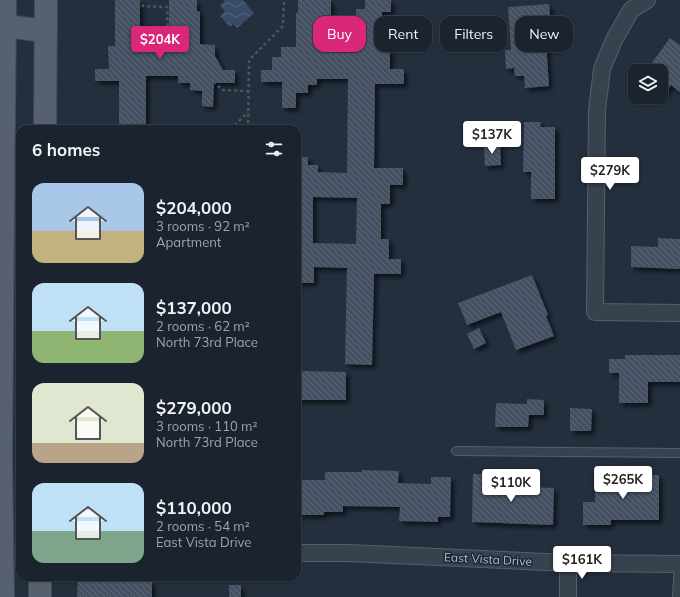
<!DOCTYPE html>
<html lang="en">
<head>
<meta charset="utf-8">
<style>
	:root { --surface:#1b232e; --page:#242b36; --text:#f1f3f6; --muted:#a0a4aa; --line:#39404a; --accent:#db2777 }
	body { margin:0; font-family:Mulish,sans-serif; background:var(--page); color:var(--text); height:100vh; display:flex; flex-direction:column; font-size:15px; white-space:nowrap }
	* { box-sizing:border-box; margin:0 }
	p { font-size:13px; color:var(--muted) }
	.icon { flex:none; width:22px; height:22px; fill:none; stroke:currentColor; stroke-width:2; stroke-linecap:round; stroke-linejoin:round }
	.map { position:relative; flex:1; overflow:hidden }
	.drawer { position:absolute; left:16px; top:125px; width:285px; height:456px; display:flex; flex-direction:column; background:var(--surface); border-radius:12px; box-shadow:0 1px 3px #0004,0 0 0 1px var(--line) }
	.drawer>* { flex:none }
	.guide { position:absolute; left:313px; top:16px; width:307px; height:36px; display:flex; gap:8px }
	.fabs { position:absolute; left:628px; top:64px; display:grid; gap:8px }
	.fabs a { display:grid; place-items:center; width:40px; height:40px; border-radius:8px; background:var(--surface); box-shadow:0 1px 3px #0004,0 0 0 1px var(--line); font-size:20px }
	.price { position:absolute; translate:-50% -34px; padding:0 9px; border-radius:4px; background:#fff; color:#222; font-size:13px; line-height:26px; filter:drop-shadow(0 1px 2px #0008) }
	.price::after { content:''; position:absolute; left:50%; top:24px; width:12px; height:9px; margin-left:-6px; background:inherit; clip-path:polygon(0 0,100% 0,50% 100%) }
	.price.selected { background:var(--accent); color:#fff }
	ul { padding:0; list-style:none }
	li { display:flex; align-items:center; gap:12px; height:100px; padding:0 16px }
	li span { display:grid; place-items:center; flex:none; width:112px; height:80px; border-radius:12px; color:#555 }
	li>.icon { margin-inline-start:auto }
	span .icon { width:48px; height:48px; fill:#fffc; stroke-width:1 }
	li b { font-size:17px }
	h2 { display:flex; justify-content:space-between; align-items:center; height:48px; padding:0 16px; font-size:17px }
	.tag { padding:0 14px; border-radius:12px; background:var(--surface); box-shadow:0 1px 3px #0004,0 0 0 1px var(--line); font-size:14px; line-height:36px }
	.tag.selected { background:var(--accent); color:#fff }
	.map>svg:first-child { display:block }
	.water { fill:url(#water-waves) }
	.building { fill:url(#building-back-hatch); fill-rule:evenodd; filter:url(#shadow) }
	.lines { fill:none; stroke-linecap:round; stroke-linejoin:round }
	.service-casing { stroke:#565f6c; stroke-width:10 }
	.minor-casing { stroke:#565f6c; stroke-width:18 }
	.primary-casing { stroke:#414a57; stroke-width:24 }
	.path { stroke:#44595c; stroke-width:2.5; stroke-dasharray:3 3; stroke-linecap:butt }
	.service { stroke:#38414e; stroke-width:8 }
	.minor { stroke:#38414e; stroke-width:16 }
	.primary { stroke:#56606e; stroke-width:22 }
	.labels { text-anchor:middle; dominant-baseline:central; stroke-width:3; stroke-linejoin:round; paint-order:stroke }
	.street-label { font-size:12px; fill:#b4bcc9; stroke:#1d2633 }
</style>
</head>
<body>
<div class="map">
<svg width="680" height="597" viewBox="0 0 680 597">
	<defs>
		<pattern id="water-waves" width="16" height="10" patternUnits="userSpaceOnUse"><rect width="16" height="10" fill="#394c67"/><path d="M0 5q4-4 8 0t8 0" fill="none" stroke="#53647b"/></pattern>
		<pattern id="building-back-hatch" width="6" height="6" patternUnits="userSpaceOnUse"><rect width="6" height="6" fill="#455162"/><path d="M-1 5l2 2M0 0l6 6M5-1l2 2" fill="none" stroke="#5d6877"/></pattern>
		<filter id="shadow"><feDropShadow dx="3.5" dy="3.5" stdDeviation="2" flood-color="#0009"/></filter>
	</defs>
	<rect width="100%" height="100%" fill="#242f3e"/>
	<polygon class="water" points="224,0 243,0 254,13 237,28 233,24 230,27 220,16 225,11 220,5 225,1"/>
	<g class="building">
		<polygon points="115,0 140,0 140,49 169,49 169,0 197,0 197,11 200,12 200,44 215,45 215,56 223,70 235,70 235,83 214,83 213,107 202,106 202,91 190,90 190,83 178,83 178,76 146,76 146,129 119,129 119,81 95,81 95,69 109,69 108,46 115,46"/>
		<path d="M298,0H331V52H357L356,9H365V0H391V12H382V49H390V69H404V84H375L374,168H403V185H390V204H381V239H389V259H401V274H374L372,365L345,364L347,268L314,267V283H297V157H308V165H318V172L347,173L348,79H317V85H308V93H296V108H282V82H261V70H272V57H281V47H296V13H298ZM313,197L357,198L356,244L313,243Z"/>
		<polygon points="549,4 551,26 545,26 549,86 525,88 524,76 515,76 514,68 506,69 505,50 511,50 508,7"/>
		<polygon points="670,38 680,45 680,92 671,85 661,99 661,71 646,71"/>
		<polygon points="524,122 541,122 540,127 555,127 555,199 531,199 531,172 523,172"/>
		<polygon points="500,144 501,165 485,166 484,145"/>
		<polygon points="658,238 680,239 680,269 631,267 631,246 658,247"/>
		<polygon points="532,275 548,315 546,316 554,336 516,350 501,312 467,325 458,303"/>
		<polygon points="479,328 486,343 474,349 467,334"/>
		<polygon points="625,355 680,355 680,382 648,382 648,403 619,403 619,373 609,373 609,359 625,359"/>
		<polygon points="297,371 346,372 346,400 297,400"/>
		<polygon points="527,399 544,400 544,415 529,415 528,427 495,427 496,403 527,404"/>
		<polygon points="570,408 592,409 591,431 570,431"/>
		<polygon points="362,470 399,471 398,483 431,484 431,477 451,477 450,517 438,517 438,522 399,521 400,507 343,506 343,512 324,512 324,515 297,515 297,480 325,480 325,472 362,472"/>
		<polygon points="473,474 499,475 499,486 554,488 553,525 472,522"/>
		<polygon points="659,475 659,520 611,520 611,525 583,525 583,502 595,502 595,476"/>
		<polygon points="78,580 152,581 152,597 77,597"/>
		<rect x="229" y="585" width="12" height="12"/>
	</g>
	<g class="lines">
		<defs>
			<g id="service">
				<polyline points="456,451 680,453"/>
				<polyline points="677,597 679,564"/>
			</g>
			<g id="minor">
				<polyline points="647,0 631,10 614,40 602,69 597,110 595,312 680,313"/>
				<polyline points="297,553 349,553 568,563 680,564"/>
				<polyline points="0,556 20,555"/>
				<polyline points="568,597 568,563"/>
			</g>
			<g id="primary">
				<polyline points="5,26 46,31"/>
				<polyline points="45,129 46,0"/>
				<polyline points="3,597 1,456 5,0"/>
				<polyline points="40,597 40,577"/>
			</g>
		</defs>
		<use href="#service" class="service-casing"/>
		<use href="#minor" class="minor-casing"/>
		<use href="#primary" class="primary-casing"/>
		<g class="path">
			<polyline points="138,0 143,6 167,7 168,47 182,48 222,90 248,91"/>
			<polyline points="181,126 234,126 248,112"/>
			<polyline points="248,129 249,60 283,26 284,0"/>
		</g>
		<use href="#service" class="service"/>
		<use href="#minor" class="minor"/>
		<use href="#primary" class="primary"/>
	</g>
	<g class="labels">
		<g class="street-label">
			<text transform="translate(488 559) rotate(3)">East Vista Drive</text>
		</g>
	</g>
</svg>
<div class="fabs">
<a><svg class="icon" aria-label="layers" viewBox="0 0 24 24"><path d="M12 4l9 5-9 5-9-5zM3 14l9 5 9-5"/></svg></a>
</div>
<b class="price selected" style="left:160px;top:60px">$204K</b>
<b class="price" style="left:492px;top:155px">$137K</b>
<b class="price" style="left:610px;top:191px">$279K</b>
<b class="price" style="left:623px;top:500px">$265K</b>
<b class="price" style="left:511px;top:503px">$110K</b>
<b class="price" style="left:582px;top:580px">$161K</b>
<div class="guide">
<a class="tag selected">Buy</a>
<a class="tag">Rent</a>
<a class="tag">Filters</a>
<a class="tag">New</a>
</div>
<section class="drawer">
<h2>6 homes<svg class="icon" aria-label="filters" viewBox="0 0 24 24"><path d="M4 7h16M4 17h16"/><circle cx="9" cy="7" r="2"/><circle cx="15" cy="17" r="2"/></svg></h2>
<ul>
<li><span style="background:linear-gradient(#a9c7e8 60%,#c2b280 0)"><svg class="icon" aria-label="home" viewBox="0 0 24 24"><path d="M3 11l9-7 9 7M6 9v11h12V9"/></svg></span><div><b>$204,000</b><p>3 rooms · 92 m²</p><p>Apartment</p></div></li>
<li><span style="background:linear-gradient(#bfe0f5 60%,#8fb573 0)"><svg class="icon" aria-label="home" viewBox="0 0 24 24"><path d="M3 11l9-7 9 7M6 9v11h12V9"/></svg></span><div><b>$137,000</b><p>2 rooms · 62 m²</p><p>North 73rd Place</p></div></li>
<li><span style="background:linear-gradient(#dfe7d0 75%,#b9a48a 0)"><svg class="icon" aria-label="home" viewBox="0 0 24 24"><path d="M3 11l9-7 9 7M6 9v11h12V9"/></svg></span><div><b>$279,000</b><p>3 rooms · 110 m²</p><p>North 73rd Place</p></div></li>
<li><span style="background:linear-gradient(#bfe0f5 60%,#7fa58c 0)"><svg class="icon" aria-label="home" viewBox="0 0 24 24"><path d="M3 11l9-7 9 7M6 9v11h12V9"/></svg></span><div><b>$110,000</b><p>2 rooms · 54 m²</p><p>East Vista Drive</p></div></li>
</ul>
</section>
</div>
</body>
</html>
